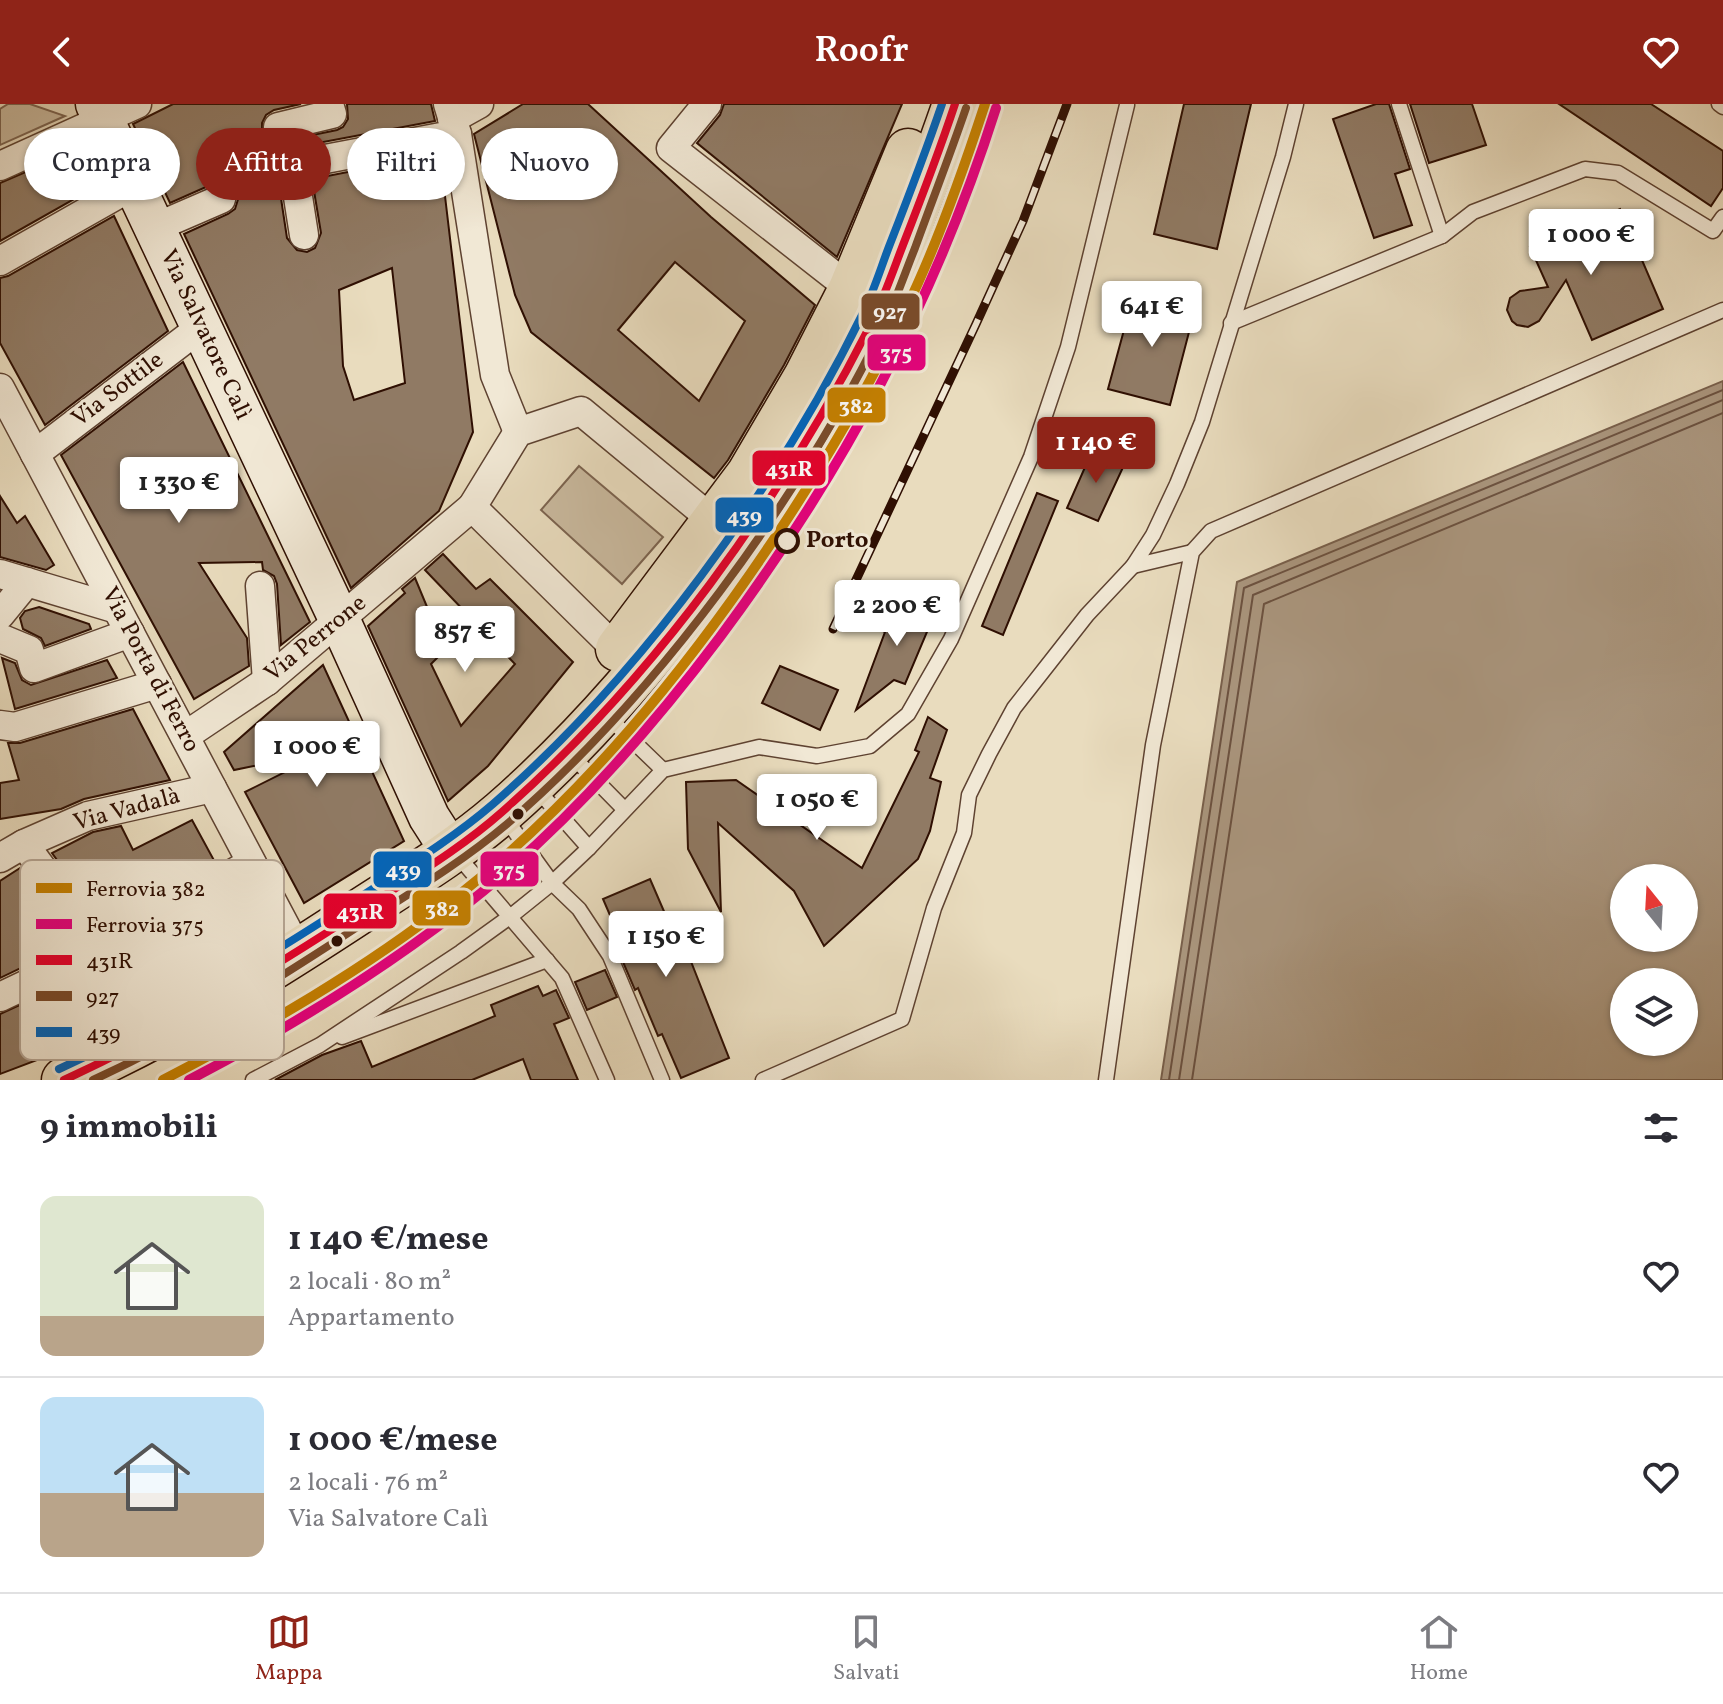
<!DOCTYPE html>
<html lang="it">
<head>
<meta charset="utf-8">
<style>
	:root { --surface:#fff; --page:#f7f7f7; --text:#2b2b33; --muted:#7c7c81; --line:#e1e1e2; --accent:#8f2418 }
	body { margin:0; font-family:Vollkorn,serif; background:var(--page); color:var(--text); height:100vh; display:flex; flex-direction:column; font-size:30px; white-space:nowrap }
	* { box-sizing:border-box; margin:0 }
	p { font-size:26px; color:var(--muted) }
	.icon { flex:none; width:44px; height:44px; fill:none; stroke:currentColor; stroke-width:2; stroke-linecap:round; stroke-linejoin:round }
	.map { position:relative; height:976px; overflow:hidden }
	.drawer { display:flex; flex-direction:column; background:var(--surface); flex:1 }
	.drawer>* { flex:none }
	.hud { position:absolute; left:24px; top:24px; width:800px; height:72px; display:flex; gap:16px }
	.needle { width:52px; rotate:342deg }
	.buttons { position:absolute; left:1610px; top:760px; display:grid; gap:16px }
	.buttons a { display:grid; place-items:center; width:88px; height:88px; border-radius:50%; background:var(--surface); box-shadow:0 2px 6px #0004; font-size:40px }
	.price { position:absolute; translate:-50% -68px; padding:0 18px; border-radius:8px; background:#fff; color:#222; font-size:26px; line-height:52px; filter:drop-shadow(0 2px 4px #0008) }
	.price::after { content:''; position:absolute; left:50%; top:48px; width:24px; height:18px; margin-left:-12px; background:inherit; clip-path:polygon(0 0,100% 0,50% 100%) }
	.price.current { background:var(--accent); color:#fff }
	ul { padding:0; list-style:none }
	li { display:flex; align-items:center; gap:24px; height:200px; padding:0 40px }
	li+li { border-top:2px solid var(--line) }
	li span { display:grid; place-items:center; flex:none; width:224px; height:160px; border-radius:16px; color:#555 }
	li>.icon { margin-inline-start:auto }
	span .icon { width:96px; height:96px; fill:#fffc; stroke-width:1 }
	li b { font-size:34px }
	h2 { display:flex; justify-content:space-between; align-items:center; height:96px; padding:0 40px; font-size:34px }
	.tag { padding:0 28px; border-radius:36px; background:var(--surface); box-shadow:0 2px 6px #0004; font-size:28px; line-height:72px }
	.tag.current { background:var(--accent); color:#fff }
	header { display:flex; justify-content:space-between; align-items:center; height:104px; padding:0 40px; background:var(--accent); color:#fff; font-size:36px; font-weight:600 }
	.dock { display:flex; justify-content:space-around; align-items:center; height:112px; border-top:2px solid var(--line); background:var(--surface); font-size:22px; color:var(--muted) }
	.dock a { display:grid; justify-items:center; gap:4px }
	.dock .current { color:var(--accent) }
	.map>svg:first-child { display:block }
	.green { fill:#c9b99e; stroke:#7c6450; stroke-width:2 }
	.water { fill:#aa967e; stroke:#79604c; stroke-width:2; fill-rule:evenodd }
	.lines { fill:none; stroke-linecap:round; stroke-linejoin:round }
	.shore { stroke:#6c5240; stroke-width:2 }
	.building { fill:#907a64; stroke:#2f0f02; stroke-width:2; fill-rule:evenodd }
	.lane-casing { stroke:#5e4231; stroke-width:17 }
	.street-casing { stroke:#5e4231; stroke-width:31 }
	.secondary-casing { stroke:#2f0f02; stroke-width:43 }
	.primary-casing { stroke:#2f0f02; stroke-width:47 }
	.lane { stroke:#f1e8d5; stroke-width:14 }
	.street { stroke:#f1e8d5; stroke-width:28 }
	.secondary { stroke:#f1e8d5; stroke-width:40 }
	.primary { stroke:#e9dcbe; stroke-width:44 }
	.rail-casing { stroke:#2f0f02; stroke-width:9 }
	.rail { stroke:#f1e8d5; stroke-width:6; stroke-dasharray:18; stroke-linecap:butt }
	.bus-1-casing { stroke:#f1e8d5; stroke-width:14 }
	.bus-2-casing { stroke:#f1e8d5; stroke-width:14 }
	.bus-3-casing { stroke:#f1e8d5; stroke-width:14 }
	.bus-1 { stroke:#e4002b; stroke-width:8 }
	.bus-2 { stroke:#7a4b2a; stroke-width:8 }
	.bus-3 { stroke:#0065bd; stroke-width:8 }
	.rail-1-casing { stroke:#f1e8d5; stroke-width:16 }
	.rail-2-casing { stroke:#f1e8d5; stroke-width:16 }
	.rail-1 { stroke:#c58000; stroke-width:10 }
	.rail-2 { stroke:#e5007d; stroke-width:10 }
	.stop-dot { fill:#f1e8d5; stroke:#2f0f02; stroke-width:4 }
	.bus-dot { fill:#2f0f02; stroke:#f1e8d5; stroke-width:3 }
	.labels { text-anchor:middle; dominant-baseline:central; stroke-width:6; stroke-linejoin:round; paint-order:stroke }
	.street-label { font-size:24px; fill:#2f0f02; stroke:#f1e8d5 }
	.stop-label { font-size:24px; font-weight:bold; fill:#2f0f02; stroke:#f1e8d5; text-anchor:start }
	.key { fill:#f1e8d5; stroke:#b7a796; stroke-width:2 }
	.key-label { font-size:22px; fill:#2f0f02 }
	.line-badge { stroke:#f1e8d5; stroke-width:3 }
	.badge-label { font-size:22px; text-anchor:middle; font-weight:bold; fill:#fff }
</style>
</head>
<body>
<header><svg class="icon" aria-label="back" viewBox="0 0 24 24"><path d="M15 5l-7 7 7 7"/></svg>Roofr<svg class="icon" aria-label="heart" viewBox="0 0 24 24"><path d="M12 20l-8-8c-3-5 5-10 8-4 3-6 11-1 8 4z"/></svg></header>
<div class="map">
<svg width="1723" height="976" viewBox="0 0 1723 976">
	<rect width="100%" height="100%" fill="#e9dcbe"/>
	<filter id="stains"><feTurbulence type="fractalNoise" baseFrequency=".0025" numOctaves="4"/><feColorMatrix values="0 0 0 0 .2 0 0 0 0 .09 0 0 0 0 .02 0 0 0 .5 -.17"/></filter>
	<radialGradient id="worn" r=".72"><stop offset=".6" stop-color="#630" stop-opacity="0"/><stop offset="1" stop-color="#630" stop-opacity=".3"/></radialGradient>
	<g class="green">
		<polygon points="8,0 30,0 65,12 0,41 0,5"/>
		<polygon points="579,362 663,433 622,480 541,406"/>
	</g>
	<path class="water" d="M1723,277V976H1161L1237,478ZM1624,774H1684V834H1624ZM1624,878H1684V938H1624Z"/>
	<g class="lines">
		<g class="shore">
			<polyline points="1169,976 1244,484 1723,286"/>
			<polyline points="1179,976 1253,491 1723,296"/>
			<polyline points="1192,976 1264,500 1723,309"/>
		</g>
	</g>
	<g class="building">
		<polygon points="173,0 301,0 274,6 266,11 262,19 262,28 266,35 274,39 337,26 343,23 348,15 347,0 431,0 435,17 222,57 212,63 206,83 170,99 133,20"/>
		<path d="M523,0H588L711,113L815,201L784,261L728,356L714,374L531,228L515,191L474,30ZM675,158L745,217L699,297L618,226Z"/>
		<polygon points="724,0 902,0 837,153 697,39 720,11"/>
		<polygon points="1184,0 1251,0 1217,145 1154,130"/>
		<polygon points="1376,0 1389,0 1410,65 1395,70 1412,121 1374,134 1333,15"/>
		<polygon points="1410,0 1472,0 1486,41 1429,59"/>
		<polygon points="1559,0 1651,0 1723,47 1723,84 1711,102"/>
		<polygon points="86,42 104,78 0,137 0,79"/>
		<path d="M440,50L473,328L439,407L351,484L184,130L228,110L235,105L240,89L279,81L287,134L297,146L307,148L315,144L321,129L312,75ZM392,164L405,279L354,296L343,262L339,186Z"/>
		<polygon points="1620,105 1663,205 1592,236 1566,176 1539,217 1528,223 1517,221 1512,217 1507,206 1510,194 1520,187 1548,183 1530,143"/>
		<polygon points="114,112 168,227 45,321 0,239 0,174 8,172"/>
		<polygon points="1134,189 1195,205 1170,301 1108,285"/>
		<polygon points="183,258 310,518 281,541 277,480 274,472 263,466 262,458 199,459 247,534 249,562 194,595 61,351"/>
		<polygon points="1093,345 1125,359 1098,417 1067,404"/>
		<polygon points="1037,389 1058,397 1003,531 982,522"/>
		<polygon points="0,392 17,419 25,412 54,461 46,466 0,453"/>
		<polygon points="443,450 476,485 490,475 573,558 488,662 448,697 368,522 405,489 402,485 415,474 445,546 431,560 461,622 515,560 425,466"/>
		<polygon points="895,497 935,509 905,580 894,576 856,606 885,528 881,526"/>
		<polygon points="39,503 89,520 91,525 45,542 41,534 23,525 20,514 25,507"/>
		<polygon points="2,554 15,559 22,576 31,581 107,556 117,574 15,605"/>
		<polygon points="323,561 404,737 304,799 245,688 317,652 317,649 234,666 224,648"/>
		<polygon points="780,562 838,586 820,626 762,599"/>
		<polygon points="133,605 170,676 84,695 61,705 0,715 0,679 19,676 8,639 20,639"/>
		<polygon points="928,613 947,626 930,674 941,678 930,727 918,755 824,842 794,787 718,719 721,808 688,745 686,678 736,676 862,764 919,648 915,646"/>
		<polygon points="192,716 216,760 106,823 52,749 93,728 121,722 133,746"/>
		<polygon points="20,764 75,838 0,874 0,777"/>
		<polygon points="650,775 669,819 675,817 729,954 681,974 662,930 658,932 638,884 635,886 623,858 626,856 619,840 622,839 603,795"/>
		<polygon points="96,866 132,916 95,934 0,970 0,910"/>
		<polygon points="605,866 617,893 587,906 575,878"/>
		<polygon points="538,882 543,892 556,886 569,914 554,920 578,976 531,976 523,955 472,976 275,976 322,951 361,937 372,963 495,912 491,901"/>
	</g>
	<g class="lines">
		<defs>
			<g id="lane">
				<polyline points="1399,0 1442,132"/>
				<polyline points="1719,0 1723,3"/>
				<polyline points="1231,219 1442,132 1473,108 1585,65 1618,69 1713,127 1723,113"/>
				<polyline points="1133,462 1192,448"/>
				<polyline points="606,611 663,666"/>
				<polyline points="569,649 624,705"/>
				<polyline points="535,683 589,744"/>
				<polyline points="503,711 552,779 579,805 610,852 662,976"/>
				<polyline points="457,751 562,874 607,976"/>
				<polyline points="342,933 547,856"/>
				<polyline points="253,976 320,941 461,848 511,812 552,779 589,744 663,666 759,643 817,652 870,642 908,610 951,535 1031,353 1068,243 1127,1"/>
				<polyline points="763,976 902,915 934,804 964,729 969,691 989,650 1014,604 1047,562 1087,511 1133,462 1153,431 1177,380 1202,318 1283,53 1296,0"/>
				<polyline points="1106,976 1153,641 1192,448 1211,427 1723,206"/>
			</g>
			<g id="street">
				<polyline points="448,0 457,30 495,271 518,328"/>
				<polyline points="707,0 671,44 851,185"/>
				<polyline points="452,15 479,0"/>
				<polyline points="278,23 332,10 329,0"/>
				<polyline points="293,61 304,131"/>
				<polyline points="0,62 137,0"/>
				<polyline points="154,124 221,95 225,74 457,30"/>
				<polyline points="0,157 134,81"/>
				<polyline points="0,284 299,848"/>
				<polyline points="35,350 201,223"/>
				<polyline points="0,470 117,505"/>
				<polyline points="260,482 267,577"/>
				<polyline points="0,511 27,478"/>
				<polyline points="0,534 29,546 34,564 130,529"/>
				<polyline points="617,546 472,403 518,328 581,307 715,418"/>
				<polyline points="0,621 15,623 157,580"/>
				<polyline points="185,632 267,577 472,403"/>
				<polyline points="24,740 163,929"/>
				<polyline points="0,754 24,740 88,712 212,684"/>
				<polyline points="0,893 101,845 251,759"/>
			</g>
			<polyline id="secondary" points="96,0 340,517 429,713 445,738"/>
			<g id="primary">
				<polyline points="618,545 749,370 806,273 851,185 908,47"/>
				<path d="M64,976C169,930 266,869 362,806C410,775 458,746 502,708C647,581 785,390 872,218C883,196 891,171 900,148C919,99 938,50 955,0"/>
			</g>
		</defs>
		<use href="#lane" class="lane-casing"/>
		<use href="#street" class="street-casing"/>
		<use href="#secondary" class="secondary-casing"/>
		<use href="#primary" class="primary-casing"/>
		<use href="#lane" class="lane"/>
		<use href="#street" class="street"/>
		<use href="#secondary" class="secondary"/>
		<use href="#primary" class="primary"/>
		<defs>
			<polyline id="rail" points="833,525 976,220 1023,117 1067,0"/>
		</defs>
		<use href="#rail" class="rail-casing"/>
		<use href="#rail" class="rail"/>
		<defs>
			<path id="bus-1" d="M64,976C168,928 265,869 362,806C409,775 459,746 502,708C655,573 780,399 872,218C884,193 893,167 903,141C921,95 939,48 955,0"/>
			<path id="bus-2" d="M93,976C187,933 275,877 362,820C412,788 462,758 507,720C654,594 801,394 885,219C896,195 905,169 915,144C932,97 950,51 966,4"/>
			<path id="bus-3" d="M59,965C162,918 258,859 354,797C401,766 450,737 493,700C639,573 778,383 863,209C874,187 881,163 890,140C908,94 926,47 942,0"/>
		</defs>
		<use href="#bus-1" class="bus-1-casing"/>
		<use href="#bus-2" class="bus-2-casing"/>
		<use href="#bus-3" class="bus-3-casing"/>
		<use href="#bus-1" class="bus-1"/>
		<use href="#bus-2" class="bus-2"/>
		<use href="#bus-3" class="bus-3"/>
		<defs>
			<path id="rail-1" d="M163,976C264,923 364,866 454,795C582,694 686,567 776,432C830,351 879,267 918,179C944,121 965,61 985,0"/>
			<path id="rail-2" d="M189,976C301,918 409,851 505,769C586,699 656,618 720,533C842,369 934,199 996,4"/>
		</defs>
		<use href="#rail-1" class="rail-1-casing"/>
		<use href="#rail-2" class="rail-2-casing"/>
		<use href="#rail-1" class="rail-1"/>
		<use href="#rail-2" class="rail-2"/>
	</g>
	<circle class="stop-dot" cx="787" cy="437" r="11"/>
	<g class="bus-dot">
		<circle cx="518" cy="710" r="7"/>
		<circle cx="337" cy="837" r="7"/>
	</g>
	<g class="labels">
		<g class="street-label">
			<text transform="translate(205 231) rotate(65)">Via Salvatore Calì</text>
			<text transform="translate(118 286) rotate(-37)">Via Sottile</text>
			<text transform="translate(316 535) rotate(-39)">Via Perrone</text>
			<text transform="translate(150 566) rotate(62)">Via Porta di Ferro</text>
			<text transform="translate(127 706) rotate(-15)">Via Vadalà</text>
		</g>
		<g class="stop-label">
			<text x="806" y="437">Porto</text>
		</g>
	</g>
	<rect x="20" y="756" width="264" height="200" rx="12" class="key"/>
	<rect x="36" y="779" width="36" height="10" fill="#c58000"/>
	<rect x="36" y="815" width="36" height="10" fill="#e5007d"/>
	<rect x="36" y="851" width="36" height="10" fill="#e4002b"/>
	<rect x="36" y="887" width="36" height="10" fill="#7a4b2a"/>
	<rect x="36" y="923" width="36" height="10" fill="#0065bd"/>
	<g class="key-label">
		<text x="86" y="792">Ferrovia 382</text>
		<text x="86" y="828">Ferrovia 375</text>
		<text x="86" y="864">431R</text>
		<text x="86" y="900">927</text>
		<text x="86" y="936">439</text>
	</g>
	<g class="line-badge">
		<rect x="860" y="188" width="61" height="39" rx="8" fill="#7a4b2a"/>
		<rect x="866" y="229" width="61" height="39" rx="8" fill="#e5007d"/>
		<rect x="826" y="282" width="61" height="38" rx="8" fill="#c58000"/>
		<rect x="751" y="345" width="76" height="38" rx="8" fill="#e4002b"/>
		<rect x="714" y="392" width="61" height="38" rx="8" fill="#0065bd"/>
		<rect x="479" y="746" width="61" height="38" rx="8" fill="#e5007d"/>
		<rect x="372" y="746" width="61" height="39" rx="8" fill="#0065bd"/>
		<rect x="411" y="785" width="61" height="38" rx="8" fill="#c58000"/>
		<rect x="322" y="788" width="76" height="38" rx="8" fill="#e4002b"/>
	</g>
	<g class="badge-label">
		<text x="890" y="215">927</text>
		<text x="896" y="256">375</text>
		<text x="856" y="309">382</text>
		<text x="789" y="372">431R</text>
		<text x="744" y="419">439</text>
		<text x="509" y="773">375</text>
		<text x="403" y="773">439</text>
		<text x="442" y="812">382</text>
		<text x="360" y="815">431R</text>
	</g>
	<rect width="100%" height="100%" filter="url(#stains)"/>
	<rect width="100%" height="100%" fill="url(#worn)"/>
</svg>
<div class="buttons">
<a><svg class="needle" viewBox="-14 -14 28 28"><path d="M0-13l5 13h-10z" fill="#e53935"/><path d="M0 13l5-13h-10z" fill="#7c7c81"/></svg></a>
<a><svg class="icon" aria-label="layers" viewBox="0 0 24 24"><path d="M12 4l9 5-9 5-9-5zM3 14l9 5 9-5"/></svg></a>
</div>
<b class="price" style="left:1591px;top:173px">1 000 €</b>
<b class="price" style="left:1152px;top:245px">641 €</b>
<b class="price current" style="left:1096px;top:381px">1 140 €</b>
<b class="price" style="left:179px;top:421px">1 330 €</b>
<b class="price" style="left:897px;top:544px">2 200 €</b>
<b class="price" style="left:465px;top:570px">857 €</b>
<b class="price" style="left:317px;top:685px">1 000 €</b>
<b class="price" style="left:817px;top:738px">1 050 €</b>
<b class="price" style="left:666px;top:875px">1 150 €</b>
<div class="hud">
<a class="tag">Compra</a>
<a class="tag current">Affitta</a>
<a class="tag">Filtri</a>
<a class="tag">Nuovo</a>
</div>
</div>
<section class="drawer">
<h2>9 immobili<svg class="icon" aria-label="filters" viewBox="0 0 24 24"><path d="M4 7h16M4 17h16"/><circle cx="9" cy="7" r="2"/><circle cx="15" cy="17" r="2"/></svg></h2>
<ul>
<li><span style="background:linear-gradient(#dfe7d0 75%,#b9a48a 0)"><svg class="icon" aria-label="home" viewBox="0 0 24 24"><path d="M3 11l9-7 9 7M6 9v11h12V9"/></svg></span><div><b>1 140 €/mese</b><p>2 locali · 80 m²</p><p>Appartamento</p></div><svg class="icon" aria-label="heart" viewBox="0 0 24 24"><path d="M12 20l-8-8c-3-5 5-10 8-4 3-6 11-1 8 4z"/></svg></li>
<li><span style="background:linear-gradient(#bfe0f5 60%,#b9a48a 0)"><svg class="icon" aria-label="home" viewBox="0 0 24 24"><path d="M3 11l9-7 9 7M6 9v11h12V9"/></svg></span><div><b>1 000 €/mese</b><p>2 locali · 76 m²</p><p>Via Salvatore Calì</p></div><svg class="icon" aria-label="heart" viewBox="0 0 24 24"><path d="M12 20l-8-8c-3-5 5-10 8-4 3-6 11-1 8 4z"/></svg></li>
</ul>
</section>
<nav class="dock">
<a class="current"><svg class="icon" aria-label="map" viewBox="0 0 24 24"><path d="M3 6l6-2 6 2 6-2v14l-6 2-6-2-6 2zM9 4v14M15 6v14"/></svg>Mappa</a>
<a><svg class="icon" aria-label="saved" viewBox="0 0 24 24"><path d="M7 4h10v16l-5-4-5 4z"/></svg>Salvati</a>
<a><svg class="icon" aria-label="home" viewBox="0 0 24 24"><path d="M3 11l9-7 9 7M6 9v11h12V9"/></svg>Home</a>
</nav>
</body>
</html>
